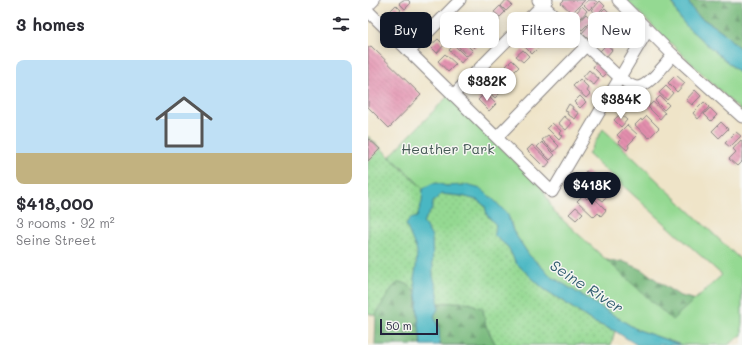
<!DOCTYPE html>
<html lang="en">
<head>
<meta charset="utf-8">
<style>
	:root { --surface:#fff; --page:#f2f2f3; --text:#2b2b33; --muted:#7c7c81; --line:#e1e1e2; --accent:#111827 }
	body { margin:0; font-family:Mali,sans-serif; background:var(--page); color:var(--text); height:100vh; display:flex; flex-direction:column; font-size:15px; white-space:nowrap }
	* { box-sizing:border-box; margin:0 }
	p { font-size:13px; color:var(--muted) }
	.icon { flex:none; width:22px; height:22px; fill:none; stroke:currentColor; stroke-width:2; stroke-linecap:round; stroke-linejoin:round }
	.map { position:relative; flex:1; overflow:hidden }
	.sheet { display:flex; flex-direction:column; background:var(--surface); width:368px }
	.sheet>* { flex:none }
	.hud { position:absolute; left:12px; top:12px; width:302px; height:36px; display:flex; gap:8px }
	.scale { position:absolute; left:12px; bottom:10px; width:58px; box-sizing:border-box; padding-left:4px; border:2px solid #22223b; border-top:0; font-size:11px; line-height:14px; white-space:nowrap; color:#22223b; -webkit-text-stroke:3px #f6f6f2; paint-order:stroke }
	.price { position:absolute; translate:-50% -34px; padding:0 9px; border-radius:14px; background:#fff; color:#222; font-size:13px; line-height:26px; filter:drop-shadow(0 1px 2px #0008) }
	.price::after { content:''; position:absolute; left:50%; top:24px; width:12px; height:9px; margin-left:-6px; background:inherit; clip-path:polygon(0 0,100% 0,50% 100%) }
	.price.on { background:var(--accent); color:#fff }
	ul { padding:0; list-style:none }
	li { display:grid; align-content:center; gap:8px; height:212px; padding:0 16px }
	li+li { border-top:1px solid var(--line) }
	li span { display:grid; place-items:center; height:124px; border-radius:8px; color:#555 }
	li>.icon { margin-inline-start:auto }
	span .icon { width:72px; height:72px; fill:#fffc; stroke-width:1 }
	li b { font-size:17px }
	h2 { display:flex; justify-content:space-between; align-items:center; height:48px; padding:0 16px; font-size:17px }
	.tag { padding:0 14px; border-radius:8px; background:var(--surface); box-shadow:0 2px 10px #0003; font-size:14px; line-height:36px }
	.tag.on { background:var(--accent); color:#fff }
	main { display:flex; flex:1; min-height:0 }
	.map>svg:first-child { display:block }
	.grass { fill:url(#grass-dots); stroke:#5b7e66 }
	.forest { fill:url(#forest-firs); stroke:#4c6e5c }
	.park { fill:#94d992; stroke:#5b7e66 }
	.water { fill:#49b7c3; stroke:#366c7f }
	.building { fill:url(#building-back-hatch) }
	.lines { fill:none; stroke-linecap:round; stroke-linejoin:round }
	.minor-casing { stroke:#888382; stroke-width:13 }
	.minor { stroke:#fff; stroke-width:11 }
	.labels { text-anchor:middle; dominant-baseline:central; stroke-width:3; stroke-linejoin:round; paint-order:stroke }
	.park-label { font-size:14px; fill:#445955; stroke:#f6f6f2 }
	.water-label { font-size:15px; font-style:italic; fill:#325e71; stroke:#f6f6f2 }
</style>
</head>
<body>
<main>
<section class="sheet">
<h2>3 homes<svg class="icon" aria-label="filters" viewBox="0 0 24 24"><path d="M4 7h16M4 17h16"/><circle cx="9" cy="7" r="2"/><circle cx="15" cy="17" r="2"/></svg></h2>
<ul>
<li><span style="background:linear-gradient(#bfe0f5 75%,#c2b280 0)"><svg class="icon" aria-label="home" viewBox="0 0 24 24"><path d="M3 11l9-7 9 7M6 9v11h12V9"/></svg></span><div><b>$418,000</b><p>3 rooms · 92 m²</p><p>Seine Street</p></div></li>
</ul>
</section>
<div class="map">
<svg width="374" height="345" viewBox="0 0 374 345">
	<defs>
		<pattern id="grass-dots" width="8" height="8" patternUnits="userSpaceOnUse"><rect width="8" height="8" fill="#94d992"/><path d="M2 2h.1M6 6h.1" fill="none" stroke="#7fba7f" stroke-width="1.8" stroke-linecap="round"/></pattern>
		<pattern id="forest-firs" width="22" height="20" patternUnits="userSpaceOnUse"><rect width="22" height="20" fill="#77b97c"/><path d="M5 1l3.5 6h-7zM16 11l3.5 6h-7z" fill="#619667"/></pattern>
		<pattern id="building-back-hatch" width="6" height="6" patternUnits="userSpaceOnUse"><rect width="6" height="6" fill="#e48fae"/><path d="M-1 5l2 2M0 0l6 6M5-1l2 2" fill="none" stroke="#b8748f"/></pattern>
	</defs>
	<rect width="100%" height="100%" fill="#f6f6f2"/>
	<filter id="ink" filterUnits="userSpaceOnUse"><feTurbulence type="fractalNoise" baseFrequency=".025" numOctaves="2"/><feDisplacementMap in="SourceGraphic" scale="8" xChannelSelector="R" yChannelSelector="G"/><feConvolveMatrix kernelMatrix="1 2 1 2 8 2 1 2 1" color-interpolation-filters="sRGB"/></filter>
	<filter id="wash" filterUnits="userSpaceOnUse"><feTurbulence type="fractalNoise" baseFrequency=".012" numOctaves="4" result="noise"/><feDisplacementMap in="SourceGraphic" scale="16" xChannelSelector="R" yChannelSelector="G"/><feGaussianBlur stdDeviation="0.9" result="paint"/><feColorMatrix in="noise" values="0 0 0 0 0 0 0 0 0 0 0 0 0 0 0 0 0 1.4 0 .05"/><feComposite in="paint" operator="in"/></filter>
	<g filter="url(#wash)">
		<rect width="100%" height="100%" fill="#efe4c8"/>
		<path class="grass" d="M0,136L67,200L73,194C85,196 110,195 117,207C118,209 119,213 120,216C122,219 126,222 128,225L127,236L140,247L148,263L176,289L225,322L247,331L243,345H72L71,341L0,313Z"/>
		<g class="forest">
			<path d="M320,0H374V50C367,45 362,39 356,33C342,21 327,19 320,0Z"/>
			<polygon points="236,259 246,262 254,261 275,270 298,287 312,296 325,299 344,309 313,345"/>
			<polygon points="31,282 39,284 48,291 53,345 7,345 8,314 24,288"/>
			<polygon points="93,302 104,304 115,309 118,326 128,345 72,345 71,329 66,316 70,309 70,303"/>
		</g>
		<g class="park">
			<polygon points="258,0 304,0 305,6 319,27 374,75 374,112"/>
			<polygon points="80,96 174,188 186,212 304,320 354,275 220,154 235,129 374,261 374,335 360,345 313,345 268,329 184,277 161,255 145,231 142,219 98,185 78,186 69,183 56,189 22,156"/>
		</g>
		<g class="water">
			<path d="M304,0H320C326,19 342,21 356,33C362,39 367,45 374,50V75L319,27L310,16Z"/>
			<polygon points="69,183 78,186 98,185 113,189 126,200 140,215 145,231 161,255 184,277 268,329 313,345 269,345 247,331 225,322 196,302 176,289 148,263 140,247 127,236 126,233 128,225 119,215 117,206 109,200 94,196 73,194 65,202 64,209 55,222 64,237 65,276 70,293 70,309 66,316 71,329 72,345 53,345 49,304 50,302 46,279 48,268 49,251 38,225 42,219 49,217 54,202 55,189 63,184"/>
		</g>
		<g id="blocks">
			<g class="building">
				<polygon points="35,0 40,0 43,3 37,9 31,3"/>
				<polygon points="138,0 144,5 138,11 133,6"/>
				<polygon points="196,0 217,0 204,13 193,3"/>
				<polygon points="220,0 226,0 229,2 221,10 216,5"/>
				<polygon points="232,1 237,6 229,14 224,10"/>
				<polygon points="28,5 33,10 25,18 20,13"/>
				<polygon points="132,6 137,12 132,17 126,12"/>
				<polygon points="214,6 219,11 213,18 208,13"/>
				<polygon points="237,8 242,13 232,23 227,18"/>
				<polygon points="125,14 132,20 125,27 119,21"/>
				<polygon points="218,14 224,20 214,30 208,25"/>
				<polygon points="242,16 247,22 234,35 228,30"/>
				<polygon points="113,21 122,30 116,37 107,28"/>
				<polygon points="183,23 192,32 186,38 177,30"/>
				<polygon points="222,24 228,29 219,38 214,33"/>
				<polygon points="243,27 248,32 241,39 236,34"/>
				<polygon points="256,27 261,32 250,43 245,38"/>
				<polygon points="172,32 181,41 174,47 166,38"/>
				<polygon points="105,34 113,41 106,48 99,41"/>
				<polygon points="70,39 76,45 69,53 62,46"/>
				<polygon points="93,39 105,51 99,56 88,44"/>
				<polygon points="163,41 170,48 164,54 157,47"/>
				<polygon points="239,44 244,50 238,57 232,51"/>
				<polygon points="86,45 98,57 93,63 81,50"/>
				<polygon points="3,46 53,95 21,128 0,107 0,48"/>
				<polygon points="155,50 161,56 155,62 148,56"/>
				<polygon points="77,54 88,64 80,72 70,61"/>
				<polygon points="144,60 151,67 145,73 138,66"/>
				<polygon points="229,62 239,73 235,77 225,67"/>
				<polygon points="138,70 148,80 143,86 132,75"/>
				<polygon points="221,70 231,79 226,85 215,77"/>
				<polygon points="308,75 317,83 309,92 300,83"/>
				<polygon points="132,77 140,85 127,98 119,90"/>
				<polygon points="212,79 221,88 219,91 222,94 218,98 205,86"/>
				<polygon points="298,86 305,93 299,100 291,93"/>
				<polygon points="327,90 333,96 324,105 318,100"/>
				<polygon points="117,93 128,104 121,111 110,100"/>
				<polygon points="212,96 218,102 212,108 206,102"/>
				<polygon points="292,96 301,105 296,110 287,101"/>
				<polygon points="285,102 297,113 292,119 280,107"/>
				<polygon points="336,102 341,107 330,119 325,113"/>
				<polygon points="201,104 205,107 204,109 211,113 207,119 199,114 200,112 197,111"/>
				<polygon points="342,108 349,115 343,121 336,114"/>
				<polygon points="252,114 259,120 253,127 246,120"/>
				<polygon points="196,116 204,123 198,130 190,123"/>
				<polygon points="279,116 291,128 281,138 267,125 273,119 274,121"/>
				<polygon points="353,122 360,129 351,138 344,131"/>
				<polygon points="184,123 193,131 191,133 194,136 191,140 179,128"/>
				<polygon points="259,125 270,135 260,145 261,147 259,150 250,142 253,139 249,135"/>
				<polygon points="368,132 373,136 362,147 357,143"/>
				<polygon points="180,135 191,146 186,152 174,140"/>
				<polygon points="0,138 12,149 0,161"/>
				<polygon points="373,140 374,141 374,161 369,166 361,159 368,152 365,149"/>
				<polygon points="174,142 187,155 182,160 169,147"/>
				<polygon points="164,145 182,162 177,168 159,150"/>
				<polygon points="218,171 234,183 230,188 240,196 235,201 217,187 218,185 211,180"/>
				<polygon points="215,195 219,199 223,195 238,210 233,216 230,213 226,217 209,201"/>
				<polygon points="208,207 215,213 208,220 201,214"/>
			</g>
		</g>
	</g>
	<g filter="url(#ink)">
		<use href="#blocks" fill-opacity="0" stroke="#888382" stroke-width="1"/>
		<g class="lines">
			<defs>
				<g id="minor">
					<path d="M170,0L252,78C257,81 262,86 268,87C280,88 298,63 305,55"/>
					<polyline points="250,0 305,55 374,117"/>
					<polyline points="0,6 6,0"/>
					<polyline points="0,11 184,192 280,30"/>
					<polyline points="41,52 92,0"/>
					<polyline points="85,95 179,0"/>
					<polyline points="129,137 218,46"/>
				</g>
			</defs>
			<use href="#minor" class="minor-casing"/>
			<use href="#minor" class="minor"/>
		</g>
	</g>
	<g class="labels">
		<g class="park-label">
			<text x="80" y="148">Heather Park</text>
		</g>
		<g class="water-label">
			<text transform="translate(219 286) rotate(33)">Seine River</text>
		</g>
	</g>
</svg>
<div class="scale">50 m</div>
<b class="price" style="left:119px;top:102px">$382K</b>
<b class="price" style="left:253px;top:120px">$384K</b>
<b class="price on" style="left:224px;top:206px">$418K</b>
<div class="hud">
<a class="tag on">Buy</a>
<a class="tag">Rent</a>
<a class="tag">Filters</a>
<a class="tag">New</a>
</div>
</div>
</main>
</body>
</html>
